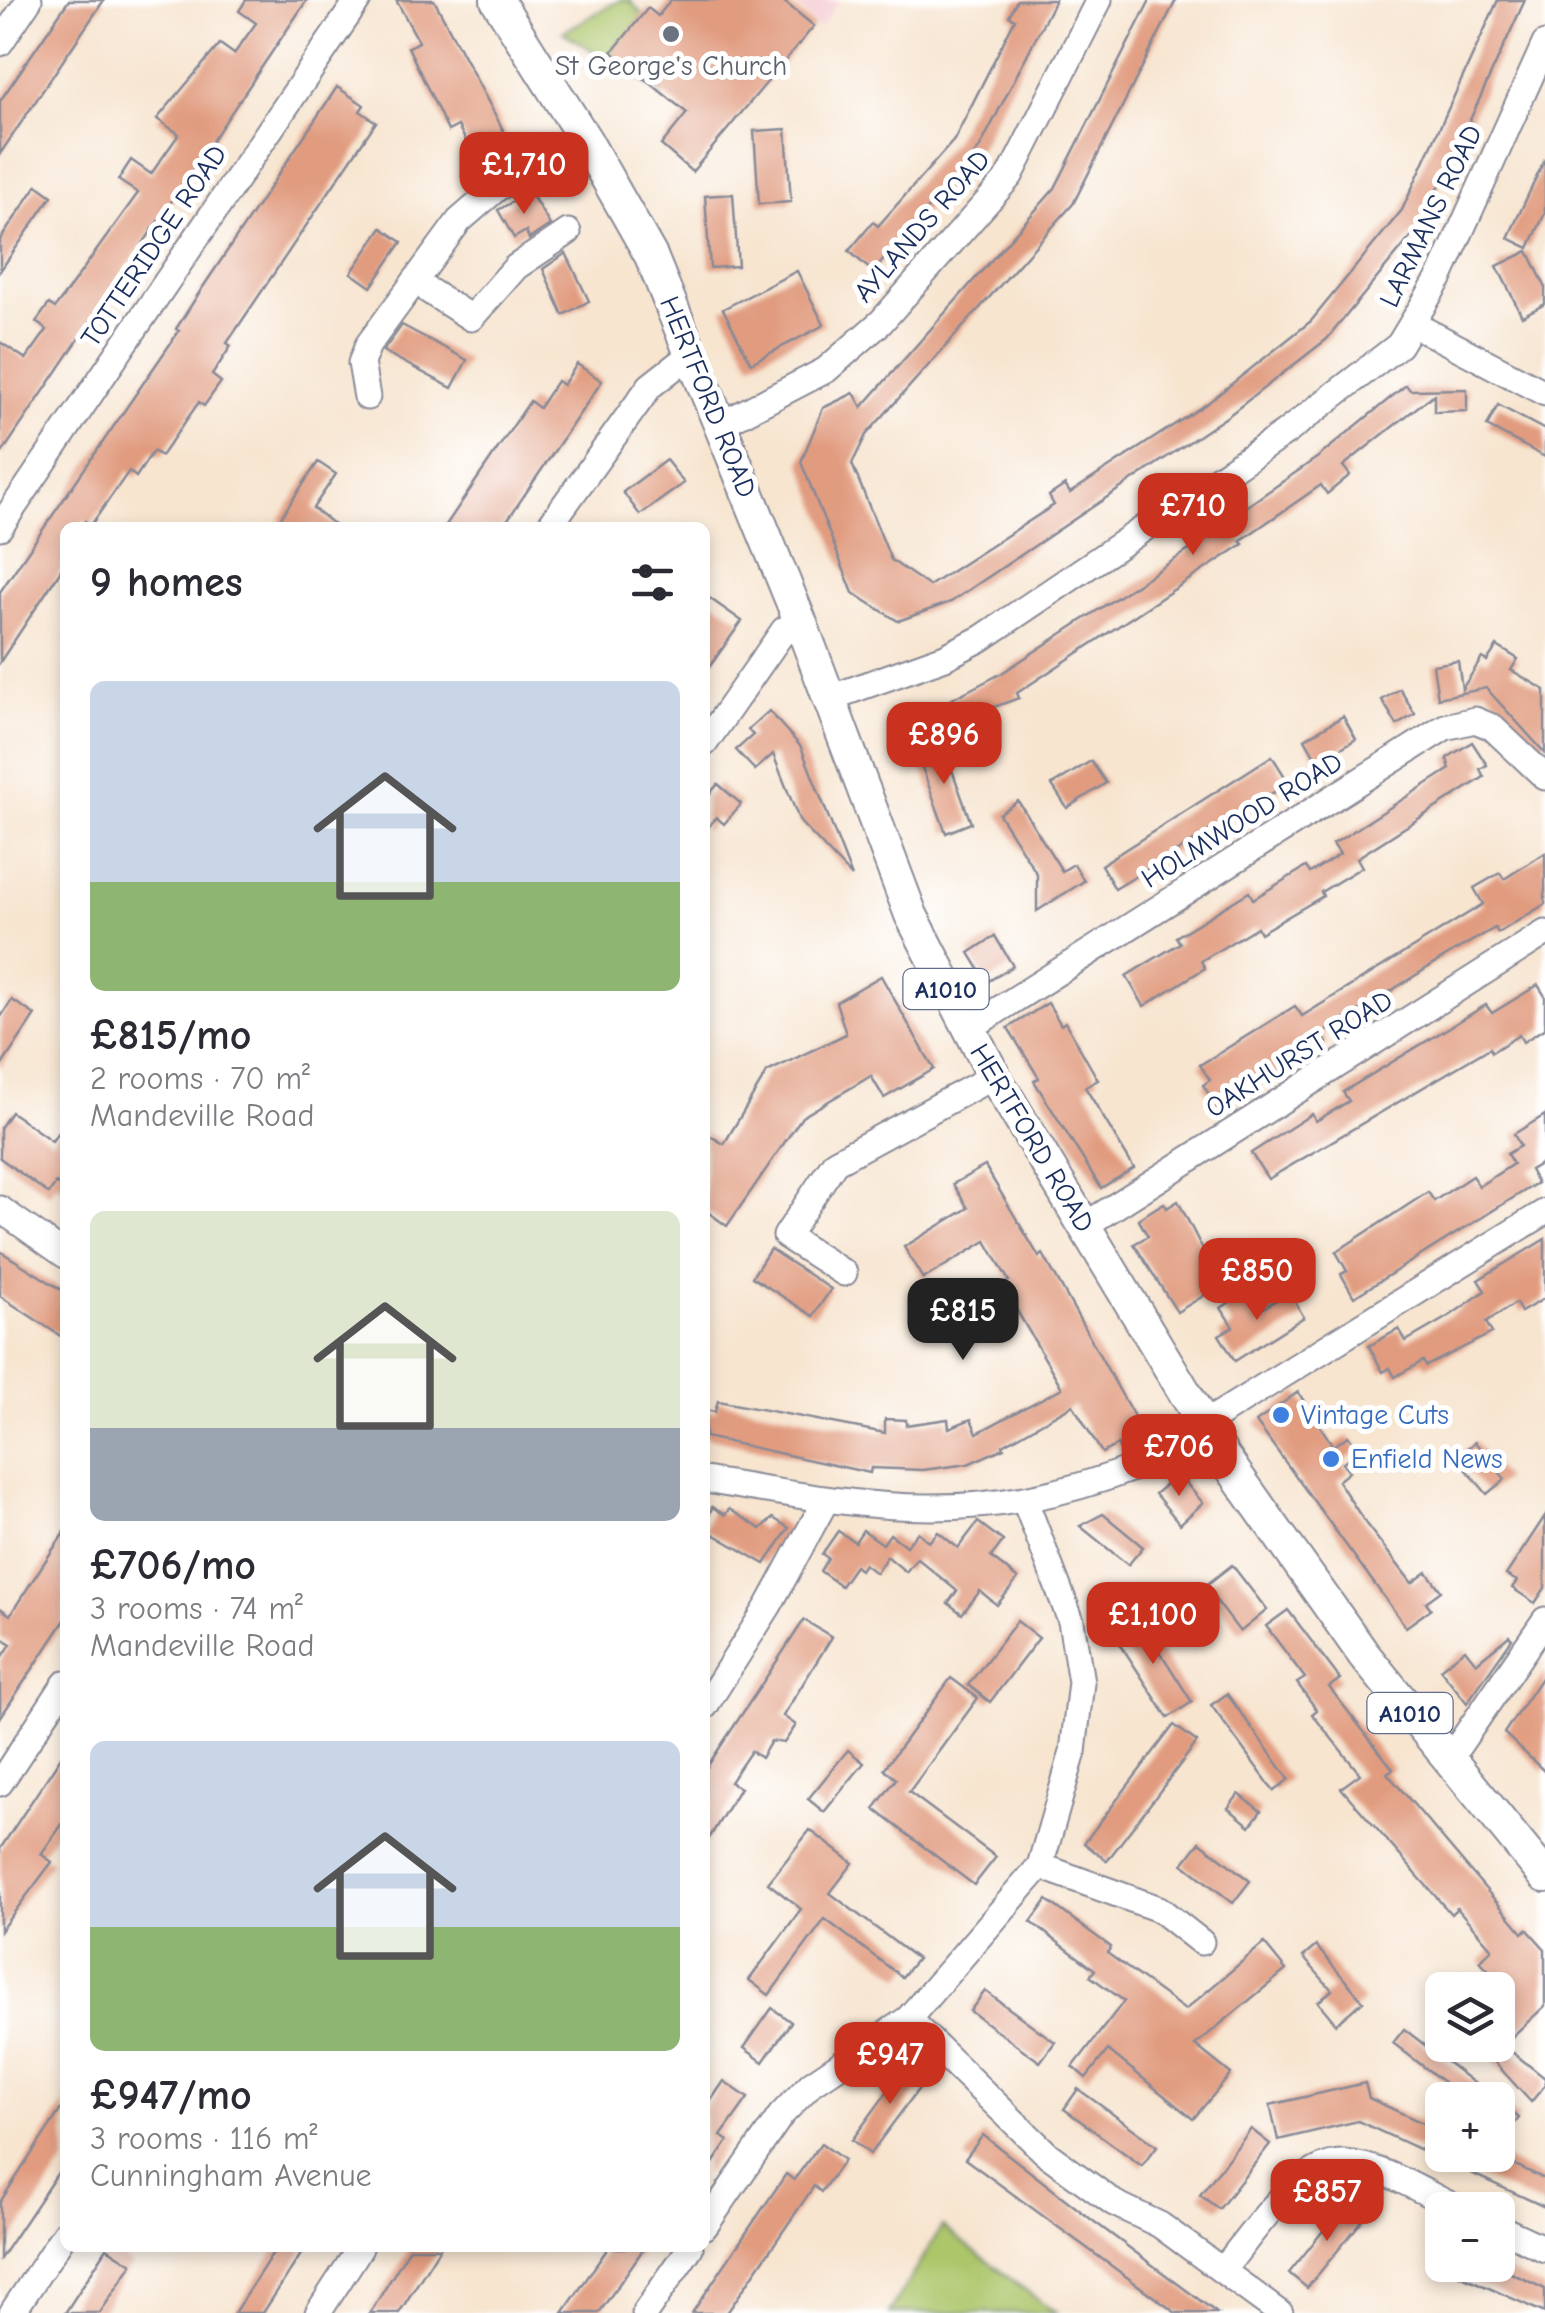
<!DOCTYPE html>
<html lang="en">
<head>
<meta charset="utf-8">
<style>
	:root { --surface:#fff; --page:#f7f7f7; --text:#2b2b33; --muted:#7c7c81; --accent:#c8321e }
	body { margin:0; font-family:"Comic Neue",sans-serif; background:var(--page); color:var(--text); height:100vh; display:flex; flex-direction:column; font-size:38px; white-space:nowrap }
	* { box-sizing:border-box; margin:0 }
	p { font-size:32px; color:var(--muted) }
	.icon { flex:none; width:55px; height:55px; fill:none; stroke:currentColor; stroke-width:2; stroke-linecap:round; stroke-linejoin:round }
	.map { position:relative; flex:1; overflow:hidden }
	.sheet { position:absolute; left:60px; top:522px; width:650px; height:1730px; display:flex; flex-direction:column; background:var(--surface); border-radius:15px; box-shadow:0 5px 15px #0003 }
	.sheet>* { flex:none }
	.fabs { position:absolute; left:1425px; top:1972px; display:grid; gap:20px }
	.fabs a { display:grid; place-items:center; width:90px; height:90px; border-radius:15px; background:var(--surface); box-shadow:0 5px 15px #0003; font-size:50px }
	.price { position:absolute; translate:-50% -85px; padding:0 22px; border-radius:20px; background:var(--accent); color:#fff; font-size:32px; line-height:65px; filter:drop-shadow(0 2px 5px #0008) }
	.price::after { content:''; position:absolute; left:50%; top:60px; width:30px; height:22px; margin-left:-15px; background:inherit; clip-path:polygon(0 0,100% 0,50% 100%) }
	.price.current { background:#222; color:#fff }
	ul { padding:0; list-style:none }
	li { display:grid; align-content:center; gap:20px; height:530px; padding:0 30px }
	li span { display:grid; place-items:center; height:310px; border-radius:15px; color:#555 }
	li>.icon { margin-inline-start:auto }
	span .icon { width:180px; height:180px; fill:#fffc; stroke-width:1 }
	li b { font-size:42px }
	h2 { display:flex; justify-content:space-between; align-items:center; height:120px; padding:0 30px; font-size:42px }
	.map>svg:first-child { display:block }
	.built { fill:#f6cfd6 }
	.green { fill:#adc66b; stroke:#647a64; stroke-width:2.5 }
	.building { fill:#e19c80 }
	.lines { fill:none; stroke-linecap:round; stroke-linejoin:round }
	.minor-casing { stroke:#898a97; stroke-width:29 }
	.major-casing { stroke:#898a97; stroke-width:36 }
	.minor { stroke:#fff; stroke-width:25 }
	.major { stroke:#fff; stroke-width:32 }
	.worship-dot { fill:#6b7280; stroke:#fff; stroke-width:4 }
	.shop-dot { fill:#3f7fe0; stroke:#fff; stroke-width:4 }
	.labels { text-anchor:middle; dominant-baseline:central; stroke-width:10; stroke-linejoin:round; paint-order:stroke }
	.shield { fill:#fff; stroke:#5f6d8e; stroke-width:2.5 }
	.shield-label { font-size:25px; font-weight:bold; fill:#1b2f5e }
	.worship-label { font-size:28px; fill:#5b616d; stroke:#fff }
	.street-label { font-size:28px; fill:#1b2f5e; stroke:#fff }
	.shop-label { font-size:28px; fill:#366cbe; stroke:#fff; text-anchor:start }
</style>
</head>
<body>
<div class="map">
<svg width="1545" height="2313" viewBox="0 0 1545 2313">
	<rect width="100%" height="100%" fill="#fff"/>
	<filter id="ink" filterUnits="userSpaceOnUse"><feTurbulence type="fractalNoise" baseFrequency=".01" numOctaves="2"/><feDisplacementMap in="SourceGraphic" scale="20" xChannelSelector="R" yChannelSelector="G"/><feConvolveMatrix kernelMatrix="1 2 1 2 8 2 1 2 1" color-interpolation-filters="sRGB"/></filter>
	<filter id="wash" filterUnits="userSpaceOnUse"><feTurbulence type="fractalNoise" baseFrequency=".0048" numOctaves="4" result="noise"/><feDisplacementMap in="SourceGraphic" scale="40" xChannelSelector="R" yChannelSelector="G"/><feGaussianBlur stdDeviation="2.25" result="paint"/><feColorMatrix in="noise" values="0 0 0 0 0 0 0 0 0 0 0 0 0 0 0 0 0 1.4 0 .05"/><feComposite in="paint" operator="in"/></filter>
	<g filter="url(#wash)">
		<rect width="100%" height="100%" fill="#f7e5d0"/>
		<polygon class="built" points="791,0 839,0 820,29"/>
		<g class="green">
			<polygon points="620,0 629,0 643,15 613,52 664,95 563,32"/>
			<polygon points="942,2227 1056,2313 889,2313"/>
		</g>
		<g id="blocks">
			<g class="building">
				<polygon points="69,0 104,0 0,154 0,101"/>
				<polygon points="246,0 307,0 0,456 0,342 26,359 47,330 36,322 49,304 55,308 138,193 118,180 131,160 151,174 179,134 157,119 220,44 234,54 256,23 239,11"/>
				<polygon points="396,0 434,0 518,158 485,177 458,126 448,131 408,47 419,42"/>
				<polygon points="671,0 782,0 814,26 692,172 661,145 687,113 612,52 648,8 658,16"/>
				<polygon points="1017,0 1055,0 979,149 873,272 849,251 873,222 878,226 954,140 1015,19 1009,16"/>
				<polygon points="1150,0 1176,0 1073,204 866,435 852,464 891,560 929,586 1054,505 1049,496 1065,485 1070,493 1209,402 1311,321 1402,210 1498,0 1525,0 1423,222 1327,339 1228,416 951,602 898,621 853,593 801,462 823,408 854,393 862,407 1055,188"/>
				<polygon points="337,87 364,105 360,111 376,122 227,343 231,346 212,375 221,382 204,406 199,402 161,456 153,451 136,477 129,471 91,525 85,521 80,528 65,528 65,564 0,662 0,592 179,331 176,329 199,293"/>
				<polygon points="786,129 791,202 759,204 754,131"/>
				<polygon points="1545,159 1545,213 1529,248 1508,238"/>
				<polygon points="37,185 52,196 0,271 0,240"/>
				<polygon points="530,192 550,225 529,239 526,231 514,238 498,210"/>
				<polygon points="733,194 738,266 710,268 705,196"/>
				<polygon points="382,228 402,242 371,287 351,273"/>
				<polygon points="1528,251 1545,286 1545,304 1522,316 1497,266"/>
				<polygon points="566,253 589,301 563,315 543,269"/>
				<polygon points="797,271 824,325 751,363 723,309"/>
				<polygon points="402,325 467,360 452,388 383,351"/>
				<polygon points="577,364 602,381 502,528 444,528 530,401 539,408 557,381 563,385"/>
				<polygon points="1406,385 1410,390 1467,389 1467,411 1434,412 1434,394 1343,466 1350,475 1327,494 1321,485 1240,541 1243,544 1017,693 1019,698 980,712 939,736 925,713 1002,673 1215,533 1213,530 1318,457"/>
				<polygon points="1498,405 1545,430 1545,457 1487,426"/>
				<polygon points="666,460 684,483 640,515 623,492"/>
				<polygon points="318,462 336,474 313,508 338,528 291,528 279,520"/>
				<polygon points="705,595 742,621 705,673"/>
				<polygon points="1497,646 1518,659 1511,670 1545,690 1545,753 1486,688 1438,698 1433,665 1458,661 1462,689 1482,658 1487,661"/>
				<polygon points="1400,689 1415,714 1397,725 1382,700"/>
				<polygon points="769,711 801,747 852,877 800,822 773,754 755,770 736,750 753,735 748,730"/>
				<polygon points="1343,716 1356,739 1318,762 1305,739"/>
				<polygon points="942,742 971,823 946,833 916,751"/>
				<polygon points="1472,742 1487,765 1480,769 1484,777 1357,858 1362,867 1321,892 1323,896 1260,933 1257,927 1201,961 1205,968 1144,1006 1126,976 1180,943 1176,937 1249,892 1253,899 1306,867 1310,873 1340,854 1333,844 1450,769 1447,758"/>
				<polygon points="1272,756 1289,783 1115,889 1101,865"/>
				<polygon points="1091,761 1106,783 1067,808 1052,785"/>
				<polygon points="718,784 741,804 724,824 716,817 705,832 705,799"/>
				<polygon points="1018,801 1062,871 1074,864 1084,881 1037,911 1037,874 999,814"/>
				<polygon points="1545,853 1545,904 1498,933 1495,928 1456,950 1322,1034 1327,1043 1219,1110 1203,1085 1210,1080 1200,1065 1295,1006 1302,1016 1483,904 1474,888 1500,873 1504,879"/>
				<polygon points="995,936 1013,966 987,982 969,953"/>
				<polygon points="881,976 934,1069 884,1098 871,1076 802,1117 727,1226 705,1210 705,1133 724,1144 767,1072 846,1034 836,1002"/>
				<polygon points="1538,985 1545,996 1545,1028 1523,1042 1519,1035 1492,1052 1490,1048 1268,1179 1251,1153 1312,1114 1316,1121 1349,1101 1343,1092 1486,1005 1492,1013"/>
				<polygon points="12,1000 35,1015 0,1068 0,1018"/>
				<polygon points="1048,1003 1061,1025 1065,1022 1098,1080 1085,1087 1134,1168 1101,1188 1034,1081 1039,1078 1008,1028"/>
				<polygon points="11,1112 52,1141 65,1122 65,1190 56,1183 49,1194 0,1158 0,1128"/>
				<polygon points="1545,1115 1545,1161 1530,1170 1537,1183 1354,1297 1341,1274 1347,1271 1336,1252 1428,1192 1434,1201 1472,1176 1479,1186 1513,1164 1507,1154 1520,1146 1514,1134"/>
				<polygon points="985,1166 1039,1257 1043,1254 1146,1438 1122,1453 1117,1445 1102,1453 1073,1405 1003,1445 1004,1448 968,1464 923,1470 871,1468 870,1473 705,1437 705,1410 715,1412 718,1401 885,1433 885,1419 906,1420 906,1425 948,1419 949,1428 971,1419 977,1433 1062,1388 1016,1309 999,1318 985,1295 1009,1281 986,1241 923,1279 904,1247 968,1208 953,1184"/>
				<polygon points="1178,1201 1221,1285 1177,1312 1134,1244 1148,1236 1138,1219 1164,1203 1167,1208"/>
				<polygon points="1545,1239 1545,1298 1521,1312 1516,1303 1486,1322 1492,1333 1426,1366 1423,1361 1395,1377 1390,1368 1383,1372 1369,1346 1399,1329 1406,1341 1451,1315 1485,1291 1478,1280"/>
				<polygon points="770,1249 831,1289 813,1316 752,1277"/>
				<polygon points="0,1251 65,1292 65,1339 0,1296"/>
				<polygon points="1246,1292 1259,1311 1289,1292 1304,1317 1235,1361 1219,1335 1233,1327 1221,1308"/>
				<polygon points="1298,1392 1333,1446 1348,1436 1359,1450 1342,1463 1349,1472 1338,1481 1366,1524 1412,1583 1427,1572 1441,1591 1426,1602 1431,1609 1406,1627 1256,1422"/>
				<polygon points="1475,1442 1505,1479 1487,1494 1456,1457"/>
				<polygon points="1178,1474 1203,1503 1180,1524 1155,1494"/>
				<polygon points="712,1507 725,1515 729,1509 761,1529 773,1518 789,1528 765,1564 705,1529"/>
				<polygon points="1103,1514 1143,1547 1128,1565 1080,1526"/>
				<polygon points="1545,1516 1545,1588 1535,1603 1512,1588 1517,1581 1506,1575"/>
				<polygon points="978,1522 1003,1541 991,1557 1018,1579 997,1605 980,1591 962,1614 948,1603 957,1591 917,1558 906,1572 887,1556 876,1573 864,1564 860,1570 855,1566 841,1586 820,1571 828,1558 822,1554 838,1531 855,1542 863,1530 883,1544 890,1534 906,1546 918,1532 929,1542 938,1532 958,1548"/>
				<polygon points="65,1531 65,1620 0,1718 0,1661 11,1644 0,1637 0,1608 10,1615"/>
				<polygon points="1232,1565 1267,1610 1240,1632 1205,1586"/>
				<polygon points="1288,1610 1340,1679 1329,1687 1393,1769 1387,1773 1523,1933 1527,1929 1545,1949 1545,2006 1503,2045 1545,2078 1545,2085 1531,2102 1479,2045 1498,2045 1498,1980 1480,1961 1492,1949 1457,1908 1451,1914 1341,1788 1360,1774 1312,1714 1317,1710 1297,1683 1305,1678 1266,1626"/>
				<polygon points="1138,1617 1192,1702 1168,1718 1113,1633"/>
				<polygon points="804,1620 832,1637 783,1716 796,1725 784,1743 771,1741 761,1758 751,1751 730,1782 740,1788 705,1845 705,1770"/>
				<polygon points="1017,1621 1039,1638 990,1702 968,1685"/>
				<polygon points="1509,1636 1512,1639 1467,1703 1440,1669 1465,1649 1476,1663"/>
				<polygon points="1545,1672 1545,1772 1504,1733"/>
				<polygon points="951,1678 978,1698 909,1792 996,1857 974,1885 874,1809 896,1779 884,1769"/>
				<polygon points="1227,1694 1289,1779 1274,1791 1211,1705"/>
				<polygon points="1174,1725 1197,1742 1107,1861 1084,1843"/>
				<polygon points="848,1750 864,1763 824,1812 808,1799"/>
				<polygon points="65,1751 65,1820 41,1854 52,1862 0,1931 0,1849"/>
				<polygon points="1239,1794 1261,1811 1250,1826 1228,1808"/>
				<polygon points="810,1830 853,1863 830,1893 917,1959 902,1977 825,1919 769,1995 749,1980 801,1909 768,1883"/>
				<polygon points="1200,1842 1250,1881 1233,1903 1183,1864"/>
				<polygon points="1047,1900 1111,1947 1107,1953 1185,2010 1264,1943 1286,1970 1195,2045 1231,2074 1193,2119 1108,2050 1086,2078 1073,2067 1124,2001 1090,1976 1095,1970 1031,1922"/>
				<polygon points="1316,1946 1363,2001 1336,2024 1318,2002 1332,1990 1303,1957"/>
				<polygon points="985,1991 1055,2042 1040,2062 970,2011"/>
				<polygon points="772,2008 791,2022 763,2062 744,2048"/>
				<polygon points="1404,2029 1496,2100 1467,2100 1393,2043"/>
				<polygon points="910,2061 929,2075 870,2154 852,2140"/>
				<polygon points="724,2081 748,2098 721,2136 728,2141 705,2175 705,2109"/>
				<polygon points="1365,2083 1369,2098 1442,2132 1442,2155 1494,2155 1545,2179 1545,2207 1358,2121 1278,2140 1270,2105"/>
				<polygon points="1078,2089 1157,2146 1142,2166 1064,2109"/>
				<polygon points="1498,2101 1519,2118 1508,2132 1498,2123"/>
				<polygon points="65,2103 65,2162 0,2259 0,2202"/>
				<polygon points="1251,2129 1270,2144 1219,2209 1200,2195"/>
				<polygon points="983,2135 1092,2220 1217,2313 1176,2313 965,2159"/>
				<polygon points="821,2143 844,2160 821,2192 814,2186 727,2313 692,2313 786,2174 794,2180"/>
				<polygon points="1347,2201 1366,2216 1307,2288 1289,2273"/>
				<polygon points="107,2248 132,2264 100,2313 65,2313"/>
				<polygon points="276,2248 305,2248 263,2313 234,2313"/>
				<polygon points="410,2248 440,2248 399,2313 370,2313"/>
				<polygon points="608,2248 644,2248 599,2313 563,2313"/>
				<polygon points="1437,2265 1494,2265 1545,2289 1545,2313"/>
			</g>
		</g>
	</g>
	<g filter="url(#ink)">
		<use href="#blocks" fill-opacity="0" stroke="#898a97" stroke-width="2.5"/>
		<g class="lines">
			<defs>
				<g id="minor">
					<polyline points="0,43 29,0"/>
					<polyline points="429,291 471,318 516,267 568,232"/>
					<polyline points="1413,324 1545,393"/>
					<polyline points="367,397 361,363 368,345 459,221 497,188 586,141"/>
					<polyline points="720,425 826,370 881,322 1010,176 1099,0"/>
					<polyline points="0,527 358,0"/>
					<polyline points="548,528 650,386 691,354"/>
					<polyline points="830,698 945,657 982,638 1285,433 1399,345 1440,277 1545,44"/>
					<polyline points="705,743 784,630 800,621"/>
					<polyline points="968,1029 1445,727 1475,720 1492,727 1545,777"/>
					<polyline points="0,1209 65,1255"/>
					<polyline points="1084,1226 1545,933"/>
					<polyline points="844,1273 786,1236 835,1162 994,1076"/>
					<path d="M705,1480C868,1507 973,1529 1133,1468L1545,1212"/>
					<polyline points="705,1706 769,1605 826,1500"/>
					<polyline points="1448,1761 1545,1620"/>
					<polyline points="0,1783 65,1684"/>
					<polyline points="1040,1866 1159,1909 1201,1942"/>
					<polyline points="908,2019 1047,2154 1114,2203 1160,2225 1280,2313"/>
					<polyline points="705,2226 781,2115 811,2084 908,2019 1040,1866 1073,1752 1081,1682 1071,1621 1025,1501"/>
					<polyline points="1498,2227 1545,2249"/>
					<path d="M1223,2270C1249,2238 1298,2161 1344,2163C1383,2165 1425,2194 1461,2210"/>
					<polyline points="12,2313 65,2233"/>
					<polyline points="318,2313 360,2248"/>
					<polyline points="645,2313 690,2248"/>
				</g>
				<polyline id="major" points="497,0 586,141 651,256 800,621 911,915 994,1076 1223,1456 1364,1655 1545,1876"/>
			</defs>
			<use href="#minor" class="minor-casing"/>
			<use href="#major" class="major-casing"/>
			<use href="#minor" class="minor"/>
			<use href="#major" class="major"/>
		</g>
	</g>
	<circle class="worship-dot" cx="671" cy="34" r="10"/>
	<g class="shop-dot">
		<circle cx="1281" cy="1415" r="10"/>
		<circle cx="1331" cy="1459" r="10"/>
	</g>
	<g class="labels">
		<g class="shield">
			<rect x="903.5" y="969" width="85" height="40" rx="8"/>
			<rect x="1367.5" y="1693" width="85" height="40" rx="8"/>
		</g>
		<g class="shield-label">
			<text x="946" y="989">A1010</text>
			<text x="1410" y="1713">A1010</text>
		</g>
		<g class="worship-label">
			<text x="671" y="66">St George's Church</text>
		</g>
		<g class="street-label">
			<text transform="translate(1431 216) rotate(-64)">LARMANS ROAD</text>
			<text transform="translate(922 226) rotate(-49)">AYLANDS ROAD</text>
			<text transform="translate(154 246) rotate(-56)">TOTTERIDGE ROAD</text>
			<text transform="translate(708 397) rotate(68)">HERTFORD ROAD</text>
			<text transform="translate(1242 820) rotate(-32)">HOLMWOOD ROAD</text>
			<text transform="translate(1299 1054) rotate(-32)">OAKHURST ROAD</text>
			<text transform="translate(1032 1138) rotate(59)">HERTFORD ROAD</text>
		</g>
		<g class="shop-label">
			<text x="1301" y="1415">Vintage Cuts</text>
			<text x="1351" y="1459">Enfield News</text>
		</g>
	</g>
</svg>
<div class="fabs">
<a><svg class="icon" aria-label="layers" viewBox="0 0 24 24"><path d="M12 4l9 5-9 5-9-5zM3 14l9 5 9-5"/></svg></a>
<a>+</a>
<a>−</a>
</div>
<b class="price" style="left:524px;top:217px">£1,710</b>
<b class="price" style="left:1193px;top:558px">£710</b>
<b class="price" style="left:944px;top:787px">£896</b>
<b class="price" style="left:1257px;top:1323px">£850</b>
<b class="price current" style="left:963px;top:1363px">£815</b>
<b class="price" style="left:1179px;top:1499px">£706</b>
<b class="price" style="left:1153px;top:1667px">£1,100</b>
<b class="price" style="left:890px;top:2107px">£947</b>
<b class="price" style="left:1327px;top:2244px">£857</b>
<section class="sheet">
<h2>9 homes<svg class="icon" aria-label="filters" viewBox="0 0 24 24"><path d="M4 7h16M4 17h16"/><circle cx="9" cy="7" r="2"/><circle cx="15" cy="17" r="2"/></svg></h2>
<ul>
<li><span style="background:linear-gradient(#c9d6e8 65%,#8fb573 0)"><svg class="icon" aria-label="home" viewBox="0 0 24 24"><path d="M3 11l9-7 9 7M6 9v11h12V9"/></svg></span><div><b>£815/mo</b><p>2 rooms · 70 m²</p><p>Mandeville Road</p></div></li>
<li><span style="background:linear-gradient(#dfe7d0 70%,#9aa5b1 0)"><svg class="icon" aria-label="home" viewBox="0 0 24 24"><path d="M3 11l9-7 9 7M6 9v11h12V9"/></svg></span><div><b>£706/mo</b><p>3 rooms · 74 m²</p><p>Mandeville Road</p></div></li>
<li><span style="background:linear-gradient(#c9d6e8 60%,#8fb573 0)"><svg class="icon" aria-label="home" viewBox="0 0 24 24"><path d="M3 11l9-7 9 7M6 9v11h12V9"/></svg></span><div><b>£947/mo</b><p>3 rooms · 116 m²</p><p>Cunningham Avenue</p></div></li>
</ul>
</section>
</div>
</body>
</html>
